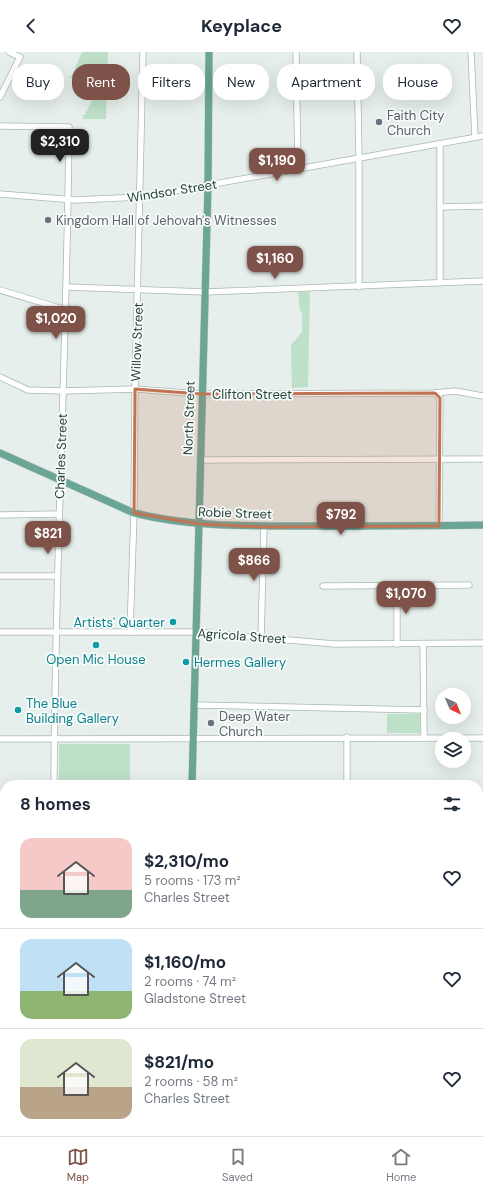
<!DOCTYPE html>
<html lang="en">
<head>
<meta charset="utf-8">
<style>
	:root { --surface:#fff; --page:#f6f6f7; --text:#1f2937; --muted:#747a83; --line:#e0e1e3; --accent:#7f5249 }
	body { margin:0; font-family:"DM Sans",sans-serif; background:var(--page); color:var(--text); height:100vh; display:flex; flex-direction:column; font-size:15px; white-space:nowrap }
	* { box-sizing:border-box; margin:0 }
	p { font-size:13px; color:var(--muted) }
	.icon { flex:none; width:22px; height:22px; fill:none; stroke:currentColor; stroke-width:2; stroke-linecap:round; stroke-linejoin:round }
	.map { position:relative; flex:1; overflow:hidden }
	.details { position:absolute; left:0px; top:728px; width:483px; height:356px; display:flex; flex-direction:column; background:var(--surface); border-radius:16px 16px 0 0; box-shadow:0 4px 16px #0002 }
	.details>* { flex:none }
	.hud { position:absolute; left:12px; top:12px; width:459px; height:36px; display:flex; gap:8px }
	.needle { width:26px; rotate:136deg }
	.controls { position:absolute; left:435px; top:636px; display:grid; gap:8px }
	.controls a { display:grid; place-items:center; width:36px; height:36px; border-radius:50%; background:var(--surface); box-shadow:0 4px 16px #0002; font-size:20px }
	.price { position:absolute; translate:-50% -34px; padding:0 9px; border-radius:8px; background:var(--accent); color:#fff; font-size:13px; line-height:26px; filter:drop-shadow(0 1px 2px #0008) }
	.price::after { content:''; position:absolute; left:50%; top:24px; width:12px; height:9px; margin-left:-6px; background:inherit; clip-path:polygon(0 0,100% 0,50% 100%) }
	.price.active { background:#222; color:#fff }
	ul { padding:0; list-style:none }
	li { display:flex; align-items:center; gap:12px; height:100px; padding:0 20px }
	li+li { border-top:1px solid var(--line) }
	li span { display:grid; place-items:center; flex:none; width:112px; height:80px; border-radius:12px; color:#555 }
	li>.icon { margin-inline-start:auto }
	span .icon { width:48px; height:48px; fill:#fffc; stroke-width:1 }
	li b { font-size:17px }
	h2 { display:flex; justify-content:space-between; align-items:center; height:48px; padding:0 20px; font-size:17px }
	.tag { padding:0 14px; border-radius:16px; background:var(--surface); box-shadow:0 4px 16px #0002; font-size:14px; line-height:36px }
	.tag.active { background:var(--accent); color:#fff }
	header { display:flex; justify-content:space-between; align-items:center; height:52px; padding:0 20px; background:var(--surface); font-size:18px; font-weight:700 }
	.tab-bar { display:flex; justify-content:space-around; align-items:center; height:56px; border-top:1px solid var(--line); background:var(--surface); font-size:11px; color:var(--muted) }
	.tab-bar a { display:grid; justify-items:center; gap:2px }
	.tab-bar .active { color:var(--accent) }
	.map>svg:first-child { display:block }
	.green { fill:#bfe0c8 }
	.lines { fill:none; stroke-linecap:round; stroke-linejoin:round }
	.minor-casing { stroke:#a8b8b2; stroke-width:7 }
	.major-casing { stroke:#c2cac8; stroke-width:8 }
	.minor { stroke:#fff; stroke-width:5.5 }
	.major { stroke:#6aa596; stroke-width:7 }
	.marked { fill:#c07456; fill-opacity:0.2; stroke:#c07456; stroke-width:3; stroke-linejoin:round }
	.worship-dot { fill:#6b7280; stroke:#f7fbf9; stroke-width:1.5 }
	.culture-dot { fill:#0f9aa8; stroke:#f7fbf9; stroke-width:1.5 }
	.labels { text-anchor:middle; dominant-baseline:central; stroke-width:3.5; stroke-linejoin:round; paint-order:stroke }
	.worship-label { font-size:13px; fill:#5b616d; stroke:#f7fbf9; text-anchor:start }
	.street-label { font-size:13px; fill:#24423a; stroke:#f7fbf9 }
	.culture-label { font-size:13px; fill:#0d838f; stroke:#f7fbf9; text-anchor:start }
</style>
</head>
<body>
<header><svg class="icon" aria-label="back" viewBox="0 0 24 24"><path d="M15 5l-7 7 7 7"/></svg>Keyplace<svg class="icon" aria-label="heart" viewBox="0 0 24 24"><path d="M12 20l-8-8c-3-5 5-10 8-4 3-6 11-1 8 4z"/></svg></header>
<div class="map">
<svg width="483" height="1084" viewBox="0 0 483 1084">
	<rect width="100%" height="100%" fill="#e6efeb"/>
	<g class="green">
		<polygon points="82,0 108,0 106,67 83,67 83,63 85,63 96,39 69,25 71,25"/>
		<polygon points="298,240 310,240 308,335 292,336 291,293 302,280 302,260 300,259"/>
		<rect x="387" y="662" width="33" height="19"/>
		<rect x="59" y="692" width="71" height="41"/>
		<rect x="0" y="840" width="5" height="134"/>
		<rect x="478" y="975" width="5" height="50"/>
		<polygon points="478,1063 483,1063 483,1084 450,1084 450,1079 478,1079"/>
	</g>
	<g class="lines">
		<defs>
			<g id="minor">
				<polyline points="296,0 298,117"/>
				<polyline points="357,0 359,106 359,235"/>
				<polyline points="471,0 475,85"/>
				<polyline points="0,45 20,5 9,0"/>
				<path d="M0,74L69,75C67,294 55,513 54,733"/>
				<polyline points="0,142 75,148 141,145 483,84"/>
				<polyline points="440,155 483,154"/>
				<polyline points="440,231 440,92"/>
				<polyline points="67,235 205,240 483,229"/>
				<polyline points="0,238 66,258"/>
				<polyline points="0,325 28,338 63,339 135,337 201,342 435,341 455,339 483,344"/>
				<polyline points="435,341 440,346 439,474"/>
				<polyline points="200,408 483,407"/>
				<polyline points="0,463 58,462"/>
				<polyline points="0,524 56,524"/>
				<polyline points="323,534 469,533"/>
				<polyline points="0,580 196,580 335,592 483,591"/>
				<polyline points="130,580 134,461 135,337 143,0"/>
				<polyline points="261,586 264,475"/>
				<polyline points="397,592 397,534"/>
				<polyline points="423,592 424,685"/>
				<polyline points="194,653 424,658"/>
				<polyline points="0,687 483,686"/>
				<polyline points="347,733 347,685"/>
				<polyline points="0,753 5,753"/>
				<polyline points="478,754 483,753"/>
				<polyline points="0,980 5,980"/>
			</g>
			<g id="major">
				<path d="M0,401L134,461C190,475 249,474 306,474C365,474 424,474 483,473"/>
				<polyline points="192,733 208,134 209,0"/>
				<polyline points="0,833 5,833"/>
				<polyline points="478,834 483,834"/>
				<polyline points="152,1079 152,1084"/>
				<polyline points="186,1079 190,1084"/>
				<polyline points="202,1079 203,1084"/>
				<polyline points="126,1084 137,1079"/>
				<polyline points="175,1084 176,1079"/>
			</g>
		</defs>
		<use href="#minor" class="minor-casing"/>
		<use href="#major" class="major-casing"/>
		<use href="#minor" class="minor"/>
		<use href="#major" class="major"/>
	</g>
	<path class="marked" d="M135,337L201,342L435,341L440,346L439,474L264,475L199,472L134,461Z"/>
	<g class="worship-dot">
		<circle cx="379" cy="70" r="4"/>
		<circle cx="48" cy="168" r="4"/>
		<circle cx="211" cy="671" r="4"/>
	</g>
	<g class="culture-dot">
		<circle cx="173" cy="570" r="4"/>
		<circle cx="96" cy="593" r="4"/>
		<circle cx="186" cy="610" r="4"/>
		<circle cx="18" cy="658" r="4"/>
	</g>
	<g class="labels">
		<g class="worship-label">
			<text x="387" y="63">Faith City<tspan x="387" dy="15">Church</tspan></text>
			<text x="56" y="168">Kingdom Hall of Jehovah's Witnesses</text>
			<text x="219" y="664">Deep Water<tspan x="219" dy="15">Church</tspan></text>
		</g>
		<g class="street-label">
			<text transform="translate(172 139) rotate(-9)">Windsor Street</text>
			<text transform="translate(137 290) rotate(-88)">Willow Street</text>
			<text x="252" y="342">Clifton Street</text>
			<text transform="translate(189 366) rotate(-88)">North Street</text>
			<text transform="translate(61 404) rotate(-88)">Charles Street</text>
			<text transform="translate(235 461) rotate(2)">Robie Street</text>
			<text transform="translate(242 584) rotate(4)">Agricola Street</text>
		</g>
		<g class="culture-label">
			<text x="165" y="570" text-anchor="end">Artists' Quarter</text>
			<text x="96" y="607" text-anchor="middle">Open Mic House</text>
			<text x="194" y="610">Hermes Gallery</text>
			<text x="26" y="651">The Blue<tspan x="26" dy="15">Building Gallery</tspan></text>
		</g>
	</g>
</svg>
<div class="controls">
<a><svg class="needle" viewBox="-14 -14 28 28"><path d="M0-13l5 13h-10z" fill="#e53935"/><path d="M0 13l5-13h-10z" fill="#747a83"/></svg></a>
<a><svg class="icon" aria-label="layers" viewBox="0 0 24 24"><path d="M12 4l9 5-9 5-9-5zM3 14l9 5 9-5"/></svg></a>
</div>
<b class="price active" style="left:60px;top:111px">$2,310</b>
<b class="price" style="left:277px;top:130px">$1,190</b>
<b class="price" style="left:275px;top:228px">$1,160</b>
<b class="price" style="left:56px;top:288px">$1,020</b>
<b class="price" style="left:341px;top:484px">$792</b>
<b class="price" style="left:48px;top:503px">$821</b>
<b class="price" style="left:254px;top:530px">$866</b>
<b class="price" style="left:406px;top:563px">$1,070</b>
<div class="hud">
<a class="tag">Buy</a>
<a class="tag active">Rent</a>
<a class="tag">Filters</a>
<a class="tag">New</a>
<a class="tag">Apartment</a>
<a class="tag">House</a>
</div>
<section class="details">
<h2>8 homes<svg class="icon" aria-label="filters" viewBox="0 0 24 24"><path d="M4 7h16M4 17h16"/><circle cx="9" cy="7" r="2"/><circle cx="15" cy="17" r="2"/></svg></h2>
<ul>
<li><span style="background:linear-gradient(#f6c9c9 65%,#7fa58c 0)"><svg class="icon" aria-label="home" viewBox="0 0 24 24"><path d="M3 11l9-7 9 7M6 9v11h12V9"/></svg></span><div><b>$2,310/mo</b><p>5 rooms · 173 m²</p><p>Charles Street</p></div><svg class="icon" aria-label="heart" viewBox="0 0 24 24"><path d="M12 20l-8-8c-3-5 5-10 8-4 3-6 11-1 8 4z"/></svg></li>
<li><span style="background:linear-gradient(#bfe0f5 65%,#8fb573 0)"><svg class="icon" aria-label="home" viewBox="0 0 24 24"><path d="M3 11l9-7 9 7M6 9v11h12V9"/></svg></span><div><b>$1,160/mo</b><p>2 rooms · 74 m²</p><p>Gladstone Street</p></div><svg class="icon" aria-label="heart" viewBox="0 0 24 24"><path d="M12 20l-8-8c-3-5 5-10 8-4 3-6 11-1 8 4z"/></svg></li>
<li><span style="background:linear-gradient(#dfe7d0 60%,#b9a48a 0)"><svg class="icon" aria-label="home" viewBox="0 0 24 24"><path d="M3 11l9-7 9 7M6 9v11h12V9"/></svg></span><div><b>$821/mo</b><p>2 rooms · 58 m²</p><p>Charles Street</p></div><svg class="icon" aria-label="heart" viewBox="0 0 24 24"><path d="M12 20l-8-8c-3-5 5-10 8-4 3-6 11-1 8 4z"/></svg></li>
</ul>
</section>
</div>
<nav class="tab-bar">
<a class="active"><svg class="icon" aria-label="map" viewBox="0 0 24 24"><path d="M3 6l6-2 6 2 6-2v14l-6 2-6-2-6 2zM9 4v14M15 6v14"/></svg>Map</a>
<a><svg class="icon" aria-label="saved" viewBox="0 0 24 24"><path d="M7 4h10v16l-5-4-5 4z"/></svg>Saved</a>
<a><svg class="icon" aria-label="home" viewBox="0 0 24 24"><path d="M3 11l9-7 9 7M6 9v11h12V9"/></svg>Home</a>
</nav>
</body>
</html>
